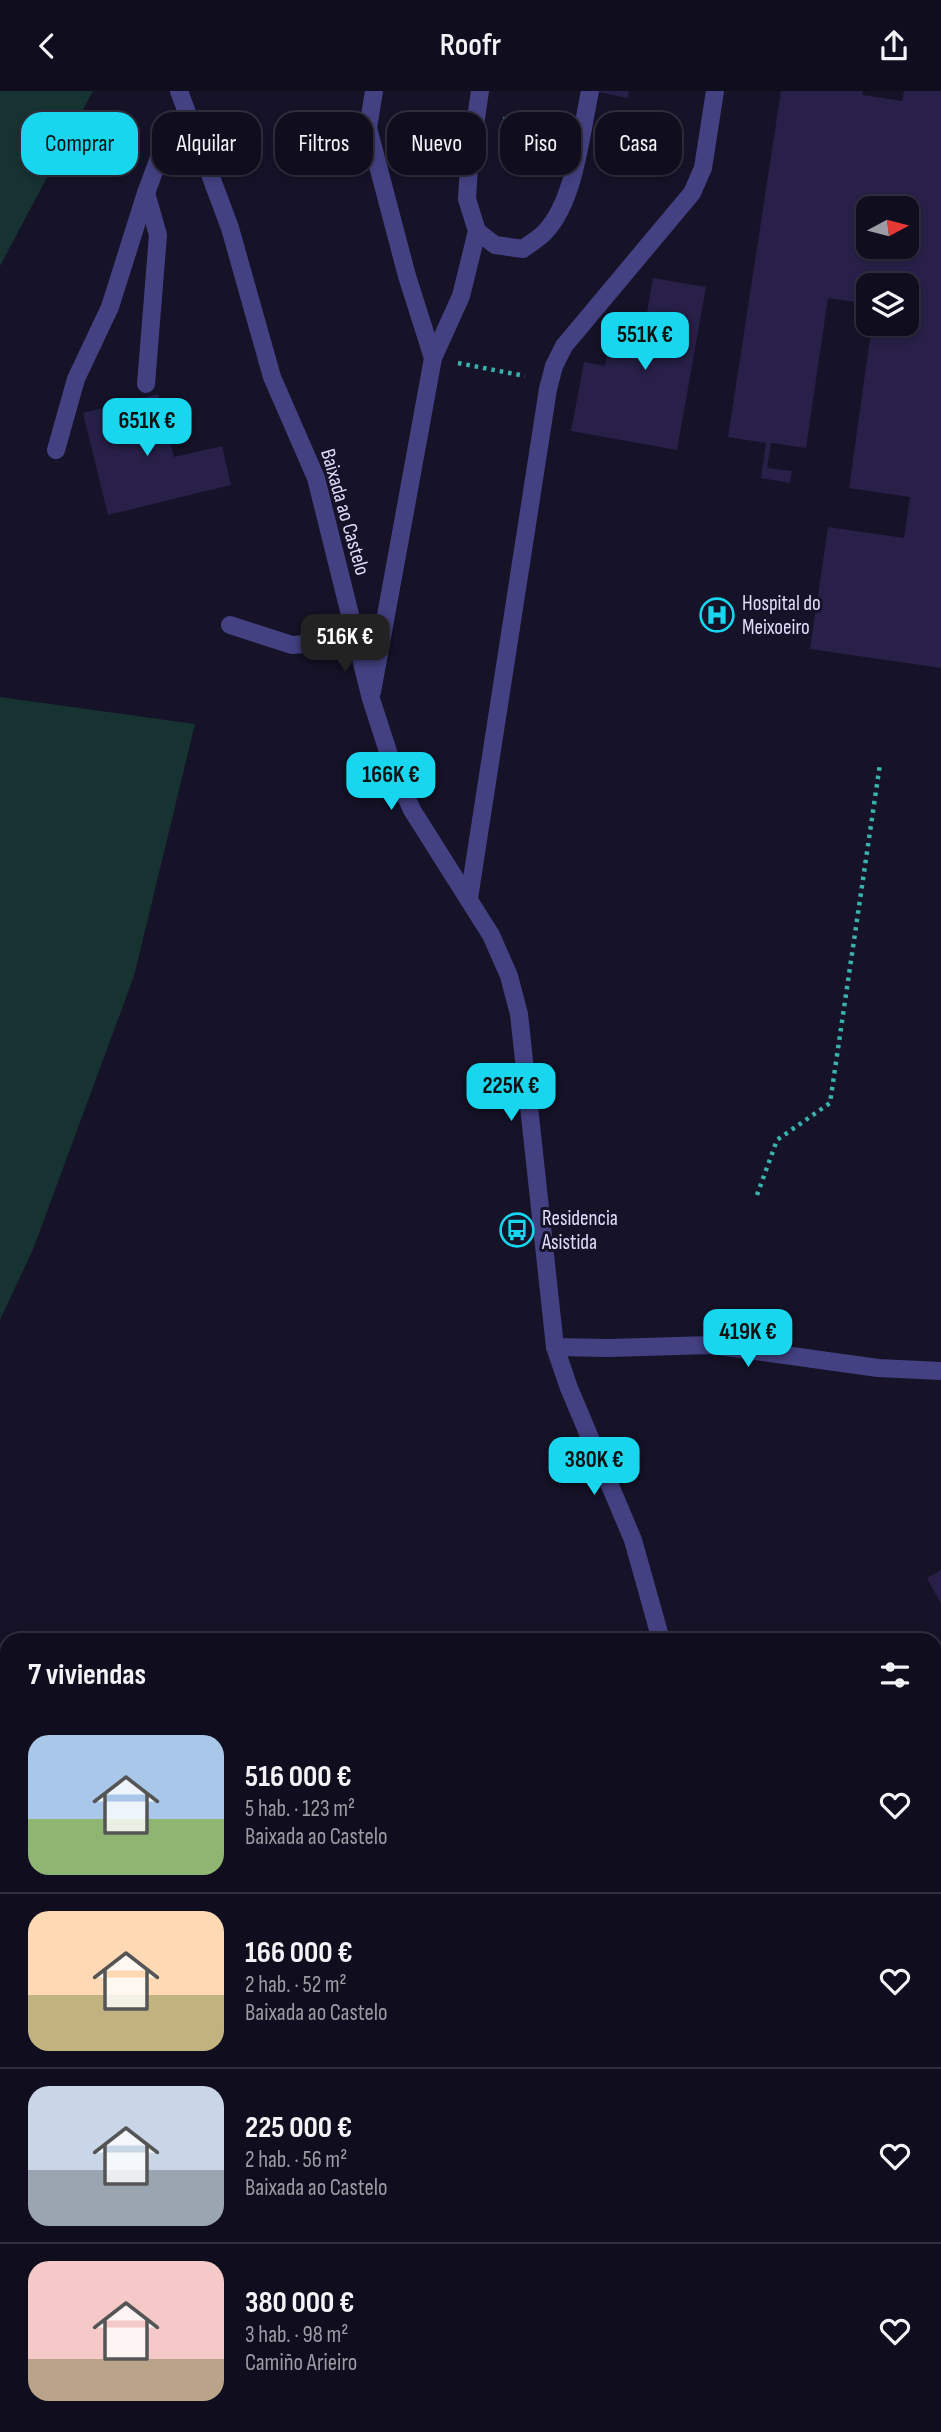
<!DOCTYPE html>
<html lang="es">
<head>
<meta charset="utf-8">
<style>
	:root { --surface:#100e1e; --page:#1e1c2b; --text:#f1f3f6; --muted:#9c9ca4; --line:#302e3c; --accent:#17d6ed }
	body { margin:0; font-family:"Sofia Sans Condensed",sans-serif; background:var(--page); color:var(--text); height:100vh; display:flex; flex-direction:column; font-size:26px; white-space:nowrap }
	* { box-sizing:border-box; margin:0 }
	p { font-size:23px; color:var(--muted) }
	.icon { flex:none; width:38px; height:38px; fill:none; stroke:currentColor; stroke-width:2; stroke-linecap:round; stroke-linejoin:round }
	.map { position:relative; flex:1; overflow:hidden }
	.drawer { position:absolute; left:0px; top:1542px; width:942px; height:800px; display:flex; flex-direction:column; background:var(--surface); border-radius:21px 21px 0 0; box-shadow:0 4px 10px #0003,0 0 0 2px var(--line) }
	.drawer>* { flex:none }
	.top-card { position:absolute; left:21px; top:21px; width:900px; height:63px; display:flex; gap:14px }
	.needle { width:46px; rotate:83deg }
	.fabs { position:absolute; left:856px; top:105px; display:grid; gap:14px }
	.fabs a { display:grid; place-items:center; width:63px; height:63px; border-radius:14px; background:var(--surface); box-shadow:0 4px 10px #0003,0 0 0 2px var(--line); font-size:35px }
	.price { position:absolute; translate:-50% -60px; padding:0 16px; border-radius:14px; background:var(--accent); color:#111; font-size:23px; line-height:46px; filter:drop-shadow(0 2px 4px #0008) }
	.price::after { content:''; position:absolute; left:50%; top:42px; width:21px; height:16px; margin-left:-10px; background:inherit; clip-path:polygon(0 0,100% 0,50% 100%) }
	.price.selected { background:#222; color:#fff }
	ul { padding:0; list-style:none }
	li { display:flex; align-items:center; gap:21px; height:175px; padding:0 28px }
	li+li { border-top:2px solid var(--line) }
	li span { display:grid; place-items:center; flex:none; width:196px; height:140px; border-radius:21px; color:#555 }
	li>.icon { margin-inline-start:auto }
	span .icon { width:84px; height:84px; fill:#fffc; stroke-width:1 }
	li b { font-size:30px }
	h2 { display:flex; justify-content:space-between; align-items:center; height:84px; padding:0 28px; font-size:30px }
	.tag { padding:0 24px; border-radius:21px; background:var(--surface); box-shadow:0 4px 10px #0003,0 0 0 2px var(--line); font-size:24px; line-height:63px }
	.tag.selected { background:var(--accent); color:#111 }
	header { display:flex; justify-content:space-between; align-items:center; height:91px; padding:0 28px; background:var(--surface); font-size:32px; font-weight:600 }
	.map>svg:first-child { display:block }
	.green { fill:#163231 }
	.building { fill:#282048; fill-rule:evenodd }
	.lines { fill:none; stroke-linecap:round; stroke-linejoin:round }
	.path { stroke:#3ab2ac; stroke-width:4.5; stroke-dasharray:3.5 5; stroke-linecap:butt }
	.minor { stroke:#444183; stroke-width:18 }
	.labels { text-anchor:middle; dominant-baseline:central; stroke-width:6; stroke-linejoin:round; paint-order:stroke }
	.street-label { font-size:21px; fill:#e0dcfc; stroke:#161228 }
	.poi-label { font-size:21px; fill:#e0dcfc; stroke:#161228; text-anchor:start }
</style>
</head>
<body>
<header><svg class="icon" aria-label="back" viewBox="0 0 24 24"><path d="M15 5l-7 7 7 7"/></svg>Roofr<svg class="icon" aria-label="share" viewBox="0 0 24 24"><path d="M12 15V3M7 8l5-5 5 5M5 13v7h14v-7"/></svg></header>
<div class="map">
<svg width="941" height="2341" viewBox="0 0 941 2341">
	<rect width="100%" height="100%" fill="#161228"/>
	<g class="green">
		<polygon points="0,0 93,0 0,175"/>
		<polygon points="0,606 195,633 134,885 34,1156 0,1229"/>
	</g>
	<g class="building">
		<polygon points="594,0 629,0 628,7"/>
		<path d="M781,0H863L862,4L902,10L904,0H941V577L810,558L828,436L904,447L910,406L849,397L872,233H906V194H868V213L828,207L806,357L771,352L767,377L792,380L790,392L761,387L766,352L728,346ZM868,117H906V156H868Z"/>
		<polygon points="653,187 706,196 677,359 571,340 584,271 605,275 614,228 645,233"/>
		<polygon points="158,303 174,366 222,355 231,394 108,424 83,322"/>
		<polygon points="941,1479 941,1513 927,1487"/>
		<rect x="934" y="1693" width="7" height="117"/>
		<polygon points="941,1900 941,2167 936,2190 934,1902"/>
		<polygon points="935,2289 941,2307 941,2341 842,2341 840,2334 934,2334"/>
	</g>
	<g class="lines">
		<g class="path">
			<polyline points="503,28 556,37"/>
			<polyline points="458,272 525,285"/>
			<polyline points="757,1104 777,1049 830,1012 880,673"/>
		</g>
		<g class="minor">
			<polyline points="179,0 230,137 272,286 316,387 371,608 394,679 412,719 491,844 509,885 519,923 555,1256 569,1297 633,1449 661,1549"/>
			<polyline points="374,0 368,37 407,185 433,267"/>
			<path d="M477,140L495,154L523,158C530,152 539,148 545,141C575,110 581,42 590,0"/>
			<polyline points="146,293 158,144 146,102"/>
			<polyline points="56,359 76,288 110,216 146,102 159,67 191,32"/>
			<polyline points="230,534 292,554 356,549"/>
			<polyline points="372,601 433,267 461,205 477,140 467,108 469,75 480,0"/>
			<polyline points="469,807 548,298 554,275 564,255 692,102 703,77 715,0"/>
			<polyline points="555,1256 608,1257 712,1254 878,1277 941,1280"/>
			<polyline points="0,2148 7,2149"/>
			<polyline points="150,2334 153,2341"/>
			<polyline points="730,2341 732,2334"/>
		</g>
	</g>
	<defs>
		<symbol id="hospital-ring" viewBox="-11 -11 22 22"><circle r="9.5" fill="#161228" stroke="#17d6ed" stroke-width="1.5"/><path d="M-5-5h3v3.5h4V-5h3V5h-3V1.5h-4V5h-3Z" fill="#17d6ed"/></symbol>
		<symbol id="bus-ring" viewBox="-11 -11 22 22"><circle r="9.5" fill="#161228" stroke="#17d6ed" stroke-width="1.5"/><path d="M-5-6H5V4H4V6H2V4H-2V6H-4V4H-5ZM-3.5-4V0h7V-4ZM-3.5 1.2v1.5H-2V1.2ZM2 1.2v1.5H3.5V1.2Z" fill="#17d6ed"/></symbol>
	</defs>
	<g fill-rule="evenodd">
		<use href="#hospital-ring" x="698" y="505" width="38" height="38"/>
		<use href="#bus-ring" x="498" y="1120" width="38" height="38"/>
	</g>
	<g class="labels">
		<g class="street-label">
			<text transform="translate(345 421) rotate(74)">Baixada ao Castelo</text>
		</g>
		<g class="poi-label">
			<text x="742" y="512">Hospital do<tspan x="742" dy="24">Meixoeiro</tspan></text>
			<text x="542" y="1127">Residencia<tspan x="542" dy="24">Asistida</tspan></text>
		</g>
	</g>
</svg>
<div class="fabs">
<a><svg class="needle" viewBox="-14 -14 28 28"><path d="M0-13l5 13h-10z" fill="#e53935"/><path d="M0 13l5-13h-10z" fill="#9c9ca4"/></svg></a>
<a><svg class="icon" aria-label="layers" viewBox="0 0 24 24"><path d="M12 4l9 5-9 5-9-5zM3 14l9 5 9-5"/></svg></a>
</div>
<b class="price" style="left:645px;top:281px">551K €</b>
<b class="price" style="left:147px;top:367px">651K €</b>
<b class="price selected" style="left:345px;top:583px">516K €</b>
<b class="price" style="left:391px;top:721px">166K €</b>
<b class="price" style="left:511px;top:1032px">225K €</b>
<b class="price" style="left:748px;top:1278px">419K €</b>
<b class="price" style="left:594px;top:1406px">380K €</b>
<div class="top-card">
<a class="tag selected">Comprar</a>
<a class="tag">Alquilar</a>
<a class="tag">Filtros</a>
<a class="tag">Nuevo</a>
<a class="tag">Piso</a>
<a class="tag">Casa</a>
</div>
<section class="drawer">
<h2>7 viviendas<svg class="icon" aria-label="filters" viewBox="0 0 24 24"><path d="M4 7h16M4 17h16"/><circle cx="9" cy="7" r="2"/><circle cx="15" cy="17" r="2"/></svg></h2>
<ul>
<li><span style="background:linear-gradient(#a9c7e8 60%,#8fb573 0)"><svg class="icon" aria-label="home" viewBox="0 0 24 24"><path d="M3 11l9-7 9 7M6 9v11h12V9"/></svg></span><div><b>516 000 €</b><p>5 hab. · 123 m²</p><p>Baixada ao Castelo</p></div><svg class="icon" aria-label="heart" viewBox="0 0 24 24"><path d="M12 20l-8-8c-3-5 5-10 8-4 3-6 11-1 8 4z"/></svg></li>
<li><span style="background:linear-gradient(#ffd9b3 60%,#c2b280 0)"><svg class="icon" aria-label="home" viewBox="0 0 24 24"><path d="M3 11l9-7 9 7M6 9v11h12V9"/></svg></span><div><b>166 000 €</b><p>2 hab. · 52 m²</p><p>Baixada ao Castelo</p></div><svg class="icon" aria-label="heart" viewBox="0 0 24 24"><path d="M12 20l-8-8c-3-5 5-10 8-4 3-6 11-1 8 4z"/></svg></li>
<li><span style="background:linear-gradient(#c9d6e8 60%,#9aa5b1 0)"><svg class="icon" aria-label="home" viewBox="0 0 24 24"><path d="M3 11l9-7 9 7M6 9v11h12V9"/></svg></span><div><b>225 000 €</b><p>2 hab. · 56 m²</p><p>Baixada ao Castelo</p></div><svg class="icon" aria-label="heart" viewBox="0 0 24 24"><path d="M12 20l-8-8c-3-5 5-10 8-4 3-6 11-1 8 4z"/></svg></li>
<li><span style="background:linear-gradient(#f6c9c9 70%,#b9a48a 0)"><svg class="icon" aria-label="home" viewBox="0 0 24 24"><path d="M3 11l9-7 9 7M6 9v11h12V9"/></svg></span><div><b>380 000 €</b><p>3 hab. · 98 m²</p><p>Camiño Arieiro</p></div><svg class="icon" aria-label="heart" viewBox="0 0 24 24"><path d="M12 20l-8-8c-3-5 5-10 8-4 3-6 11-1 8 4z"/></svg></li>
</ul>
</section>
</div>
</body>
</html>
